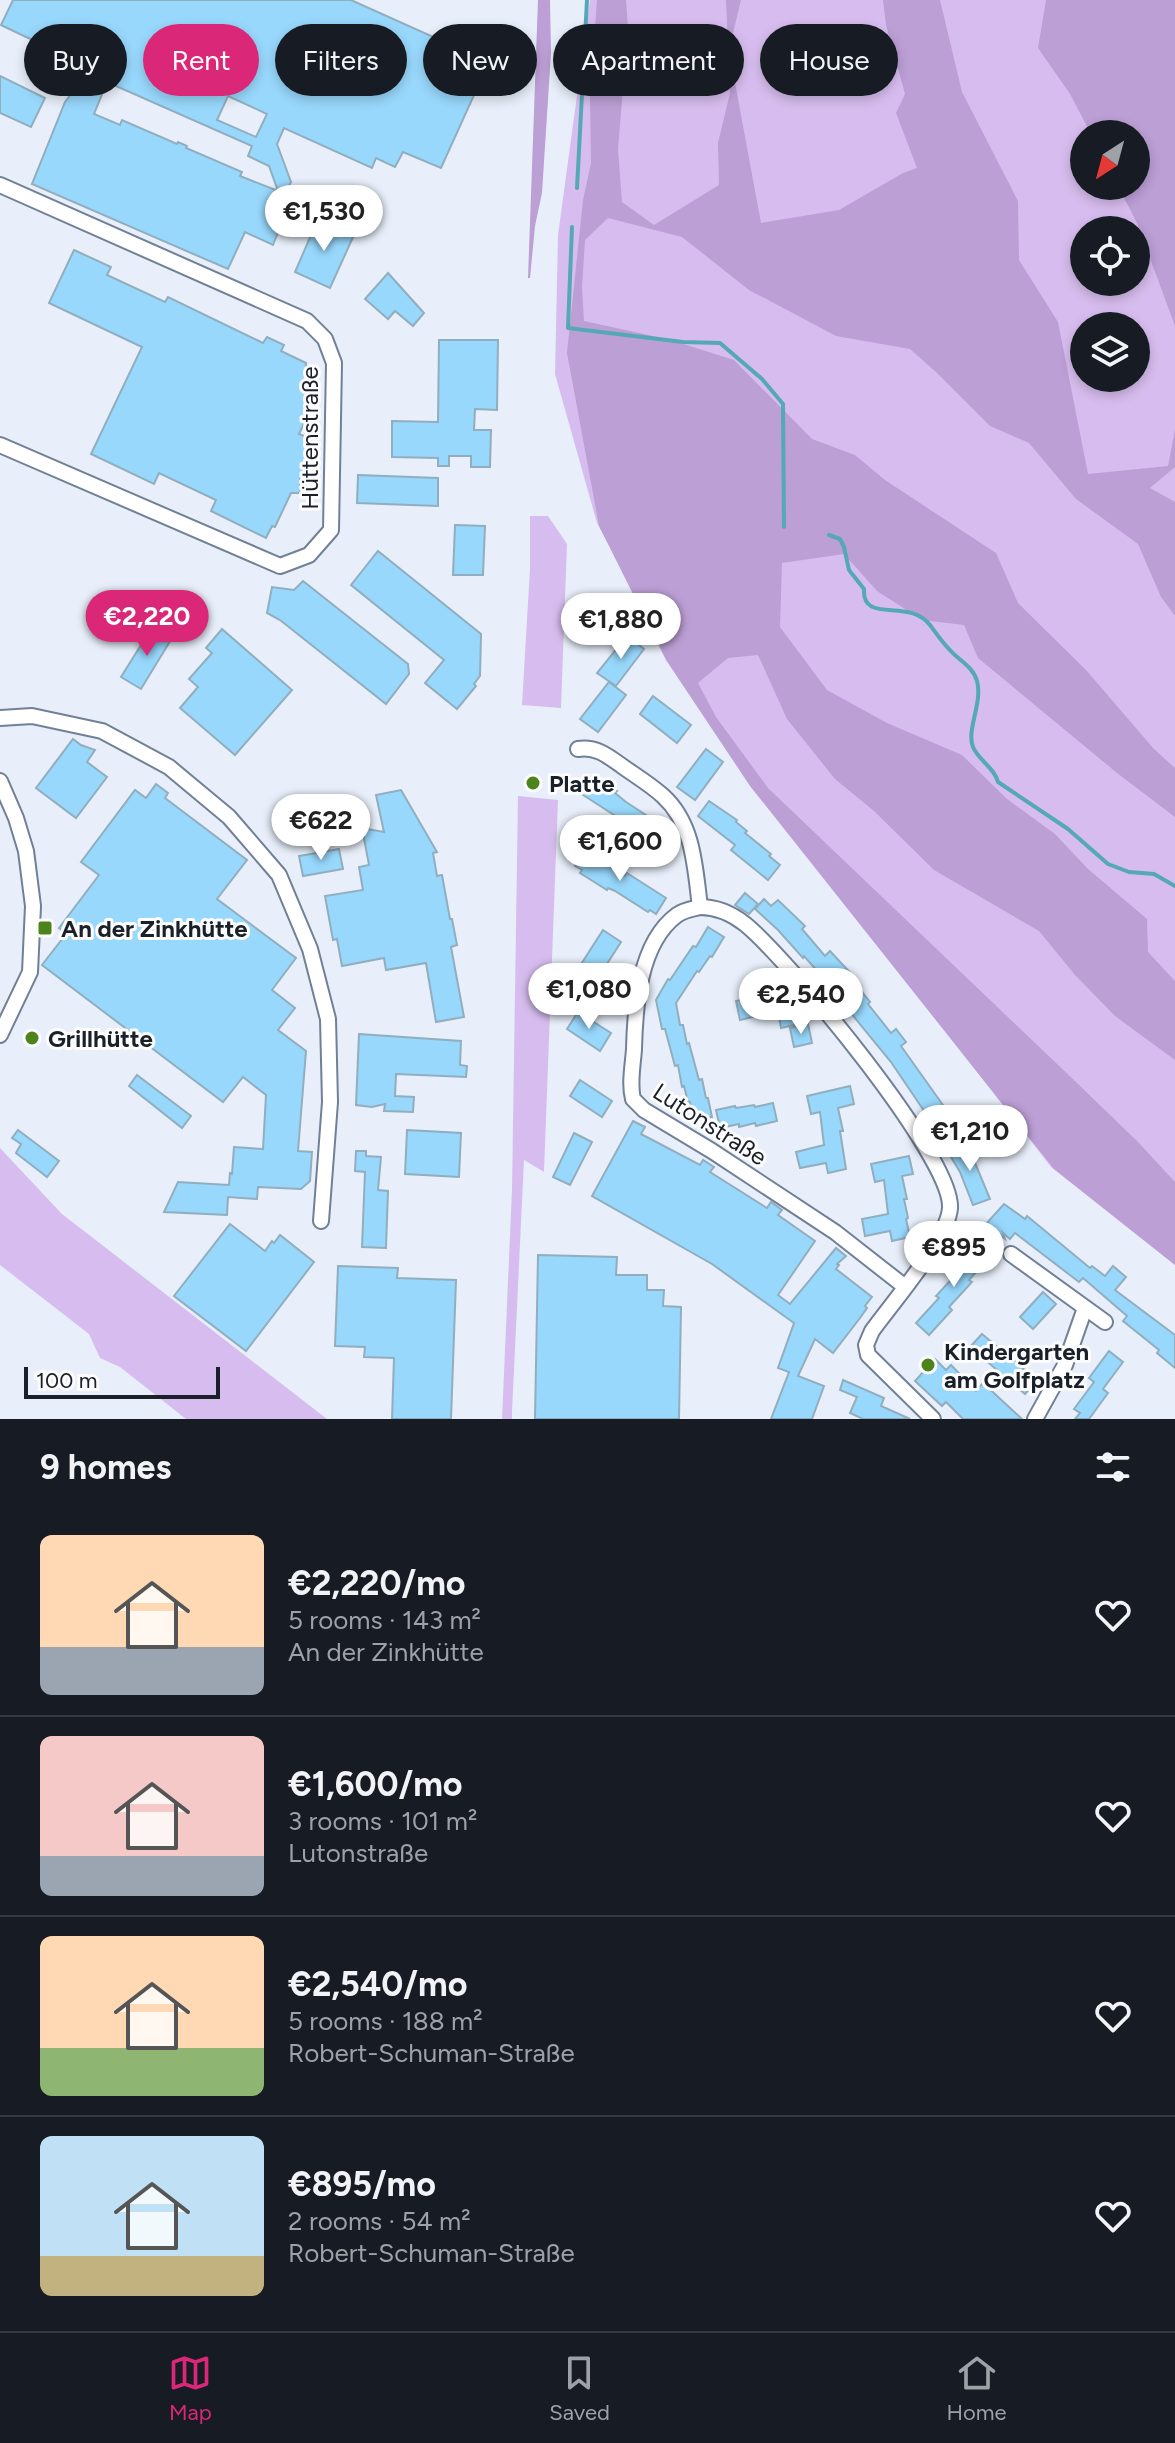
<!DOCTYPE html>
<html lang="en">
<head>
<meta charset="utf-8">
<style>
	:root { --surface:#171b24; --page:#20242c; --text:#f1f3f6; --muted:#9ea1a6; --line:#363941; --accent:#db2777 }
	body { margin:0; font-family:Figtree,sans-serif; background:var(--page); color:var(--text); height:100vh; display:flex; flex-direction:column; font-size:30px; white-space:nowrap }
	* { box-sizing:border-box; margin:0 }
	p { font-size:26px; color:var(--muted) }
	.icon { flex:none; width:44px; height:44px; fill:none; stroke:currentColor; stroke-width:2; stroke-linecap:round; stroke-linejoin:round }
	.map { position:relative; height:1419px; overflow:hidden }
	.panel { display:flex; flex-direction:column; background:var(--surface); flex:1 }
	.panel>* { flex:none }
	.hud { position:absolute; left:24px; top:24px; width:1128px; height:72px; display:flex; gap:16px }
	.needle { width:52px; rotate:216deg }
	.controls { position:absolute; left:1070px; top:120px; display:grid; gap:16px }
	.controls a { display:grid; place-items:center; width:80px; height:80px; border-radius:50%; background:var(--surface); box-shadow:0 4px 12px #0003; font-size:40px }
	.scale { position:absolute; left:24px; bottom:20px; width:196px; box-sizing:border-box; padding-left:8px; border:4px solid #1a2029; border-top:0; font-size:22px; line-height:28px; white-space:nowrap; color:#1a2029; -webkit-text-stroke:6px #fcfcfc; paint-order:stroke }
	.price { position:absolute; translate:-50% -68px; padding:0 18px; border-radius:28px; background:#fff; color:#222; font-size:26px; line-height:52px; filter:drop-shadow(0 2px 4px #0008) }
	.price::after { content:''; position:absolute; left:50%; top:48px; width:24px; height:18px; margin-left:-12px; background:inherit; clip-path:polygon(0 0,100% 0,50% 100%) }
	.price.on { background:var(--accent); color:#fff }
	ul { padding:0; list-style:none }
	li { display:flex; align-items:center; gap:24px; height:200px; padding:0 40px }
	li+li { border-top:2px solid var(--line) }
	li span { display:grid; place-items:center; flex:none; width:224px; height:160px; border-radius:12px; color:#555 }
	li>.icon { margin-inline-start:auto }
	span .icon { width:96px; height:96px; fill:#fffc; stroke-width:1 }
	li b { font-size:34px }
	h2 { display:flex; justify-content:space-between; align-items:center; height:96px; padding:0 40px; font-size:34px }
	.chip { padding:0 28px; border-radius:36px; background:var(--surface); box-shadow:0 4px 12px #0003; font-size:28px; line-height:72px }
	.chip.on { background:var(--accent); color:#fff }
	.menu { display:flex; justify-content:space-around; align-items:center; height:112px; border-top:2px solid var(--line); background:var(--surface); font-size:22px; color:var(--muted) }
	.menu a { display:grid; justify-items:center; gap:4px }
	.menu .on { color:var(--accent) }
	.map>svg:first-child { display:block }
	.green { fill:#d7bdef; fill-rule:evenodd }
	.forest { fill:#bc9fd5 }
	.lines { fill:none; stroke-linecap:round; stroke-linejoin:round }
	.stream { stroke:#55a8b5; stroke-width:4 }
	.building { fill:#98d8fc; stroke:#91aebf; stroke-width:2; fill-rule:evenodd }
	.street-casing { stroke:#718097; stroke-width:18 }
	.street { stroke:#fff; stroke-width:14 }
	.poi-dot { fill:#4c831b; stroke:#fcfcfc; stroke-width:3 }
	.labels { text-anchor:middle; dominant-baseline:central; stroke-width:6; stroke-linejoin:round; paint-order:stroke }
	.street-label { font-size:24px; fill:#1a2029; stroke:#fcfcfc }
	.poi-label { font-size:24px; font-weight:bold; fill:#1a2029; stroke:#fcfcfc; text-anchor:start }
</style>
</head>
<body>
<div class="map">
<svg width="1175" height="1419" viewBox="0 0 1175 1419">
	<rect width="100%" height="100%" fill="#e8effa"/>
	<g class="green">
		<path d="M590,0H1175V1265L1051,1167L752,782L670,657L597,523L555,374L558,235ZM1084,134H1136V186H1084ZM1084,230H1136V282H1084ZM1084,326H1136V378H1084Z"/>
		<polygon points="530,516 548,516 567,544 561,708 522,705 530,568"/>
		<polygon points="518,796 558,800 544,1172 524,1160 512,1412 512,1419 502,1419 512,1189"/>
		<polygon points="0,1148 62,1214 327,1419 186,1419 120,1367 100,1358 89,1334 0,1265"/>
	</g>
	<g class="forest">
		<polygon points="538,0 550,0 551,53 542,193 535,226 530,278 528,278"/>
		<polygon points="597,0 626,0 628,28 618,149 622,202 654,225 719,185 718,143 730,93 726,0 741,0 729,50 761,223 839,210 903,173 917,168 896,113 905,94 886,25 883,0 940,0 962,92 1018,201 1019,260 1058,322 1088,474 1168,466 1175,430 1175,467 1150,488 1175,502 1175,616 1161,597 1138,544 1076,499 1029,443 990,426 937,373 910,349 836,336 749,290 682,237 608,218 585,240 582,287 584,321 671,340 734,360 812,439 855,455 885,480 996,553 1018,603 1086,670 1154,749 1175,768 1175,817 1117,773 978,658 964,625 922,620 877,591 844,554 782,563 780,627 827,690 887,723 962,755 1007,799 1055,834 1088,869 1147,919 1148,952 1175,981 1175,1060 1115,1016 1075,975 1039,931 934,870 874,811 835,779 787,719 758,655 728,658 698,683 716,717 768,788 1078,1084 1138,1142 1175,1182 1175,1265 1054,1169 750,786 666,660 599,526 567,353 583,200 591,163 590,96"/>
		<polygon points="1046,0 1175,0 1175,326 1137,223 1118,186 1136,186 1136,134 1091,134 1070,94 1038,48"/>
	</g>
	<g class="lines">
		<g class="stream">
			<polyline points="577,188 587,0"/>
			<polyline points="572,227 568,328 683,342 720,343 762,379 783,404 784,527"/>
			<path d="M829,535L840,539L844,547L849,570L864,589C862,625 909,597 930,625C936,633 942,642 949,649C958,660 973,666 977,681C983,703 966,730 973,747C979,761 994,767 998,782L1068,829L1108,864L1129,872L1154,874L1175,886"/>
		</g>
	</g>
	<g class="building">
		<path d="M13,0H351L489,62L441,168L403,152L395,167L376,158L372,168L284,128L277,144L291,182L285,194L292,197L273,245L245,232L228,269L32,184L65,102L71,94L85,62L81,60L92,33L78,27L65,53L26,37L1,25ZM107,82L252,146L248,156L269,166L278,191L240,176L242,172L186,148L187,146L178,142L177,144L122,120L120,125L94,114ZM228,96L267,114L256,137L217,120Z"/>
		<polygon points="0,76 45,98 31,127 0,113"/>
		<polygon points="318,219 354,235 330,288 295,272"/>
		<polygon points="74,250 111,267 107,275 165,302 168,297 263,343 267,337 284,345 281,351 306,363 308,415 299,434 309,438 308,480 300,479 300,493 291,493 275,527 272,526 266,538 211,511 216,500 159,473 154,484 91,454 142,347 49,303"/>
		<polygon points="388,273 424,313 413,326 395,311 388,319 365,299"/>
		<polygon points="439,340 498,340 497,410 475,409 474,430 491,430 490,467 471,467 471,456 449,456 449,466 438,466 438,458 392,457 392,421 438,422"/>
		<polygon points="358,475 438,478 438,506 357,503"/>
		<polygon points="455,525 485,526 483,575 453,575"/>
		<polygon points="378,551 481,634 480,676 474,684 476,686 457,709 425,683 444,660 351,585"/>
		<polygon points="303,581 408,664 409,674 386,704 280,620 267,613 272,587 294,590"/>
		<polygon points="153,626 172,638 141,689 121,677"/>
		<polygon points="222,629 292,690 235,755 180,708 198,687 189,679 212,653 206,648"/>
		<polygon points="627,636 644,649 616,686 597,673"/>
		<polygon points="609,682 626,695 598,732 580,719"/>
		<polygon points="653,696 691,725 677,743 640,714"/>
		<polygon points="73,739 81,745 95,750 87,762 107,777 76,818 36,788"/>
		<polygon points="706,749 723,762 695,800 677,787"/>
		<polygon points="587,775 617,791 615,793 626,802 655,821 653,823 665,830 655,846 615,820 617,817 577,791"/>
		<polygon points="156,784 168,793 165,798 247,860 217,899 296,958 272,990 295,1008 278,1030 306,1051 298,1151 312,1152 310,1181 301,1189 258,1187 257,1199 228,1197 227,1215 164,1212 178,1182 229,1185 230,1173 232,1174 234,1147 263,1149 266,1095 243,1077 223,1102 42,965 66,934 59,928 99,875 81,862 135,790 146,798"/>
		<polygon points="401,790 437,852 433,853 437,876 442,875 450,919 452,919 457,945 451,947 464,1017 436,1022 426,963 386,970 384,958 342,966 337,939 333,940 325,896 363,890 359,867 369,865 362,828 384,832 376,795"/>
		<polygon points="709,801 737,820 736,822 747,831 745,833 771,854 769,856 780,865 768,880 731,850 735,845 698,816"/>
		<polygon points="339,849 343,869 303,876 299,856"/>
		<polygon points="585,851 625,876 627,873 666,898 656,914 650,910 648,912 615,891 608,888 607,890 580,873 582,870 575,866"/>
		<polygon points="745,893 758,904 749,914 735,905"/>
		<polygon points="764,899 771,906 778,900 805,926 802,929 825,956 830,951 856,979 854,982 870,1002 868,1004 891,1033 896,1029 906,1042 901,1046 955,1122 939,1133 891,1062 841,1001 849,994 845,985 832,975 826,981 804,956 803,958 778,930 755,909"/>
		<polygon points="708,927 724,937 712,957 710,956 699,972 697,971 676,1003 680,1025 683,1025 687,1044 689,1043 699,1080 702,1079 706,1098 708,1098 712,1117 694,1121 690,1102 688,1102 684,1086 682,1087 678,1065 675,1066 665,1029 662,1029 656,1000 668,979 670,980 693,946 696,947"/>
		<polygon points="603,930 621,942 596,981 578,969"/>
		<polygon points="776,984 780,1006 795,1003 799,1024 781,1028 778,1011 740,1020 736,1001 759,996 757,988"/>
		<polygon points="578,1012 611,1033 600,1051 567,1029"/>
		<polygon points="808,1024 812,1043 794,1047 790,1028"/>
		<polygon points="359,1034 461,1041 460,1065 467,1066 466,1077 396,1074 395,1096 414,1097 413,1112 384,1111 385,1104 372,1107 356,1105"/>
		<polygon points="137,1075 191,1116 182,1128 129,1086"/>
		<polygon points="580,1080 612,1101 602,1117 570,1096"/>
		<polygon points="850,1086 854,1104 838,1108 843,1131 840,1131 846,1169 828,1173 826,1163 800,1168 796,1152 824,1145 820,1112 811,1114 807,1096"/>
		<polygon points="773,1103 777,1121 756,1126 755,1123 739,1127 739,1124 720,1128 716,1110 735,1106 736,1108 754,1105 755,1107"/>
		<polygon points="633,1121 645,1127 641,1134 700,1165 703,1160 714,1167 710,1172 767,1208 771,1202 782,1210 778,1215 815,1241 778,1295 790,1304 836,1248 846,1256 837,1264 839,1265 836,1269 872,1297 865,1306 867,1308 860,1318 833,1353 815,1339 798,1376 824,1386 812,1419 771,1419 789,1372 778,1368 794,1323 712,1264 592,1196"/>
		<polygon points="18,1130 59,1161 47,1177 16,1153 21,1144 12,1138"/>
		<polygon points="407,1130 461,1133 459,1177 405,1174"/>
		<polygon points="574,1133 592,1142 570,1185 553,1177"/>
		<polygon points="966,1141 976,1157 973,1158 990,1199 973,1205 960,1172 948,1152"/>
		<polygon points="356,1151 366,1151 366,1156 381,1157 378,1190 388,1191 386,1248 362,1247 365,1172 355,1171"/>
		<polygon points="909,1156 913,1174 902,1176 907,1199 904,1199 908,1218 906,1219 910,1237 892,1241 890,1231 865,1236 862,1219 888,1214 884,1180 875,1182 871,1164"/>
		<polygon points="1004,1204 1025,1219 1027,1216 1090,1268 1092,1266 1105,1276 1113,1266 1126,1277 1115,1290 1175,1335 1175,1368 1157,1353 1159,1350 1123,1321 1127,1316 1083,1278 1079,1282 1015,1233 1010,1239 1003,1233 1005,1239 986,1224"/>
		<polygon points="230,1224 265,1251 272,1241 274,1243 280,1235 314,1262 246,1351 174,1296"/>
		<polygon points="978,1243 991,1255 969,1280 972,1282 949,1307 952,1310 929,1335 916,1323 939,1298 936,1296 959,1271 956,1268"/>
		<polygon points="538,1255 617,1257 616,1275 647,1275 647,1290 664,1290 663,1306 681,1307 679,1419 535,1419"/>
		<polygon points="338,1266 398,1268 397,1278 456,1280 451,1419 392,1419 394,1358 364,1357 365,1347 335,1346"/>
		<polygon points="1043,1292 1056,1304 1033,1329 1020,1317"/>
		<polygon points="982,1334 1037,1380 1025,1394 970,1347"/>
		<polygon points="1109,1351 1123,1362 1103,1389 1108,1393 1089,1419 1075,1419 1080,1413 1074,1409 1094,1382 1089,1378"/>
		<polygon points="935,1359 946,1370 951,1365 976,1391 983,1383 1022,1419 963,1419 946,1402 942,1406 915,1381"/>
		<polygon points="843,1380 884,1398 881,1406 910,1419 863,1419 850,1413 857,1397 840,1390"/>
	</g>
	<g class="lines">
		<defs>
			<g id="street">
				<polyline points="0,185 307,321 325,339 334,363 331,530 309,555 280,566 0,445"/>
				<polyline points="0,718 32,716 102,731 169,767 229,817 279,875 310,949 328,1019 330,1102 321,1221"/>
				<path d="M578,749C596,746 608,756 622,766C636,776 651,785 663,796C694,824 695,868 700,907C717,907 731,913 745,924C788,959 953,1157 950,1208C948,1239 892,1303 872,1331L866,1345L868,1355L933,1419"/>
				<polyline points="0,781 16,818 26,851 33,906 30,972 0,1035"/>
				<path d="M700,907C692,909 684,910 677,915C639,943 635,1007 634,1049C633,1065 629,1083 633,1099L644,1110L712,1151L835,1232L904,1286"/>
				<polyline points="1011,1254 1105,1322"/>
				<polyline points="1035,1419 1065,1365 1085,1308"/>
			</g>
		</defs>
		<use href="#street" class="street-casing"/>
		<use href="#street" class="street"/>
	</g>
	<g class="poi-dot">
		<circle cx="533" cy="783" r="8"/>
		<rect x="37" y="920" width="16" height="16" rx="4"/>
		<circle cx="32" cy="1038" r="8"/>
		<circle cx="928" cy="1365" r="8"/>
	</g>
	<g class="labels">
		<g class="street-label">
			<text transform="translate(309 438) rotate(-90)">Hüttenstraße</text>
			<text transform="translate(710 1124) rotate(33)">Lutonstraße</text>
		</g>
		<g class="poi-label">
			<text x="549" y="783">Platte</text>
			<text x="61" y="928">An der Zinkhütte</text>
			<text x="48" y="1038">Grillhütte</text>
			<text x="944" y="1351">Kindergarten<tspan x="944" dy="28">am Golfplatz</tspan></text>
		</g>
	</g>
</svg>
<div class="controls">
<a><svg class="needle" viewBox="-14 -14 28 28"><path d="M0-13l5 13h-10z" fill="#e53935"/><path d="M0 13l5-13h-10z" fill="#9ea1a6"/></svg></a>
<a><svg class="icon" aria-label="locate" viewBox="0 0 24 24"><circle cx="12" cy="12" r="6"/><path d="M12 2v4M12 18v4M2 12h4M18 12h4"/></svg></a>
<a><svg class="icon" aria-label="layers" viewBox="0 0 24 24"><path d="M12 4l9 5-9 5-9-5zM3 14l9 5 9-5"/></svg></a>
</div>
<div class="scale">100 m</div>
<b class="price" style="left:324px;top:253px">€1,530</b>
<b class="price on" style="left:147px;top:658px">€2,220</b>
<b class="price" style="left:621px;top:661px">€1,880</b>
<b class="price" style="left:321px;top:862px">€622</b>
<b class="price" style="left:620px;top:883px">€1,600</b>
<b class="price" style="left:589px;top:1031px">€1,080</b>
<b class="price" style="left:801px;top:1036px">€2,540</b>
<b class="price" style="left:970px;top:1173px">€1,210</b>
<b class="price" style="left:954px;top:1289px">€895</b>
<div class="hud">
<a class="chip">Buy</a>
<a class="chip on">Rent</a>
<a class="chip">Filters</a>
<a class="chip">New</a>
<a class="chip">Apartment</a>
<a class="chip">House</a>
</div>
</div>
<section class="panel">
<h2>9 homes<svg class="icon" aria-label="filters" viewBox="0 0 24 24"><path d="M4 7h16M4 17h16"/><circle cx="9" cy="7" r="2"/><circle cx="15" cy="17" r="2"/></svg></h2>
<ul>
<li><span style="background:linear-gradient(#ffd9b3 70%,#9aa5b1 0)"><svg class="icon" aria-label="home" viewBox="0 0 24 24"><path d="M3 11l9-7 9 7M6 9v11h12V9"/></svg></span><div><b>€2,220/mo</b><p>5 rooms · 143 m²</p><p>An der Zinkhütte</p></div><svg class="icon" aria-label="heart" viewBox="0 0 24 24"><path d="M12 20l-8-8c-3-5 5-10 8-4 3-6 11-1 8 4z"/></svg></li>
<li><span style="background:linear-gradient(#f6c9c9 75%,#9aa5b1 0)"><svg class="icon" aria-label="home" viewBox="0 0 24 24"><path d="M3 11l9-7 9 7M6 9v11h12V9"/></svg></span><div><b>€1,600/mo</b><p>3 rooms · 101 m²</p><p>Lutonstraße</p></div><svg class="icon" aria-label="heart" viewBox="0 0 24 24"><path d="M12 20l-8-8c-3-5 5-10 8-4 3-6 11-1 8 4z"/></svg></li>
<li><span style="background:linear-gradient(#ffd9b3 70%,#8fb573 0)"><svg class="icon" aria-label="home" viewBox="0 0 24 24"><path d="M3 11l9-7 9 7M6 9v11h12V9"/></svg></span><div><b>€2,540/mo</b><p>5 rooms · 188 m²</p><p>Robert-Schuman-Straße</p></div><svg class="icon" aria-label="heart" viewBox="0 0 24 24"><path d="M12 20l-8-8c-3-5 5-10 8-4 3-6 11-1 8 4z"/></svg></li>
<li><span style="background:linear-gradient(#bfe0f5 75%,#c2b280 0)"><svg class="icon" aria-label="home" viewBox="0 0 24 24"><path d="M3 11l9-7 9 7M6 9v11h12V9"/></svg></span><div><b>€895/mo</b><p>2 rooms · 54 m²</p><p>Robert-Schuman-Straße</p></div><svg class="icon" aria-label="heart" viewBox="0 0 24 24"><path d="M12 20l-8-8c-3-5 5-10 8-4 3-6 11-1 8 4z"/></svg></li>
</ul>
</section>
<nav class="menu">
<a class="on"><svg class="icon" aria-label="map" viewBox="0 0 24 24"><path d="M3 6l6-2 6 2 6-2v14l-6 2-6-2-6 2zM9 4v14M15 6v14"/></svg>Map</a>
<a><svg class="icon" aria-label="saved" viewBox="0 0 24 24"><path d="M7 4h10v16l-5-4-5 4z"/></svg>Saved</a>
<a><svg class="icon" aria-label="home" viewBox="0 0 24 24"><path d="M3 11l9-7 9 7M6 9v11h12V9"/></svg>Home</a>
</nav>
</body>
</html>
